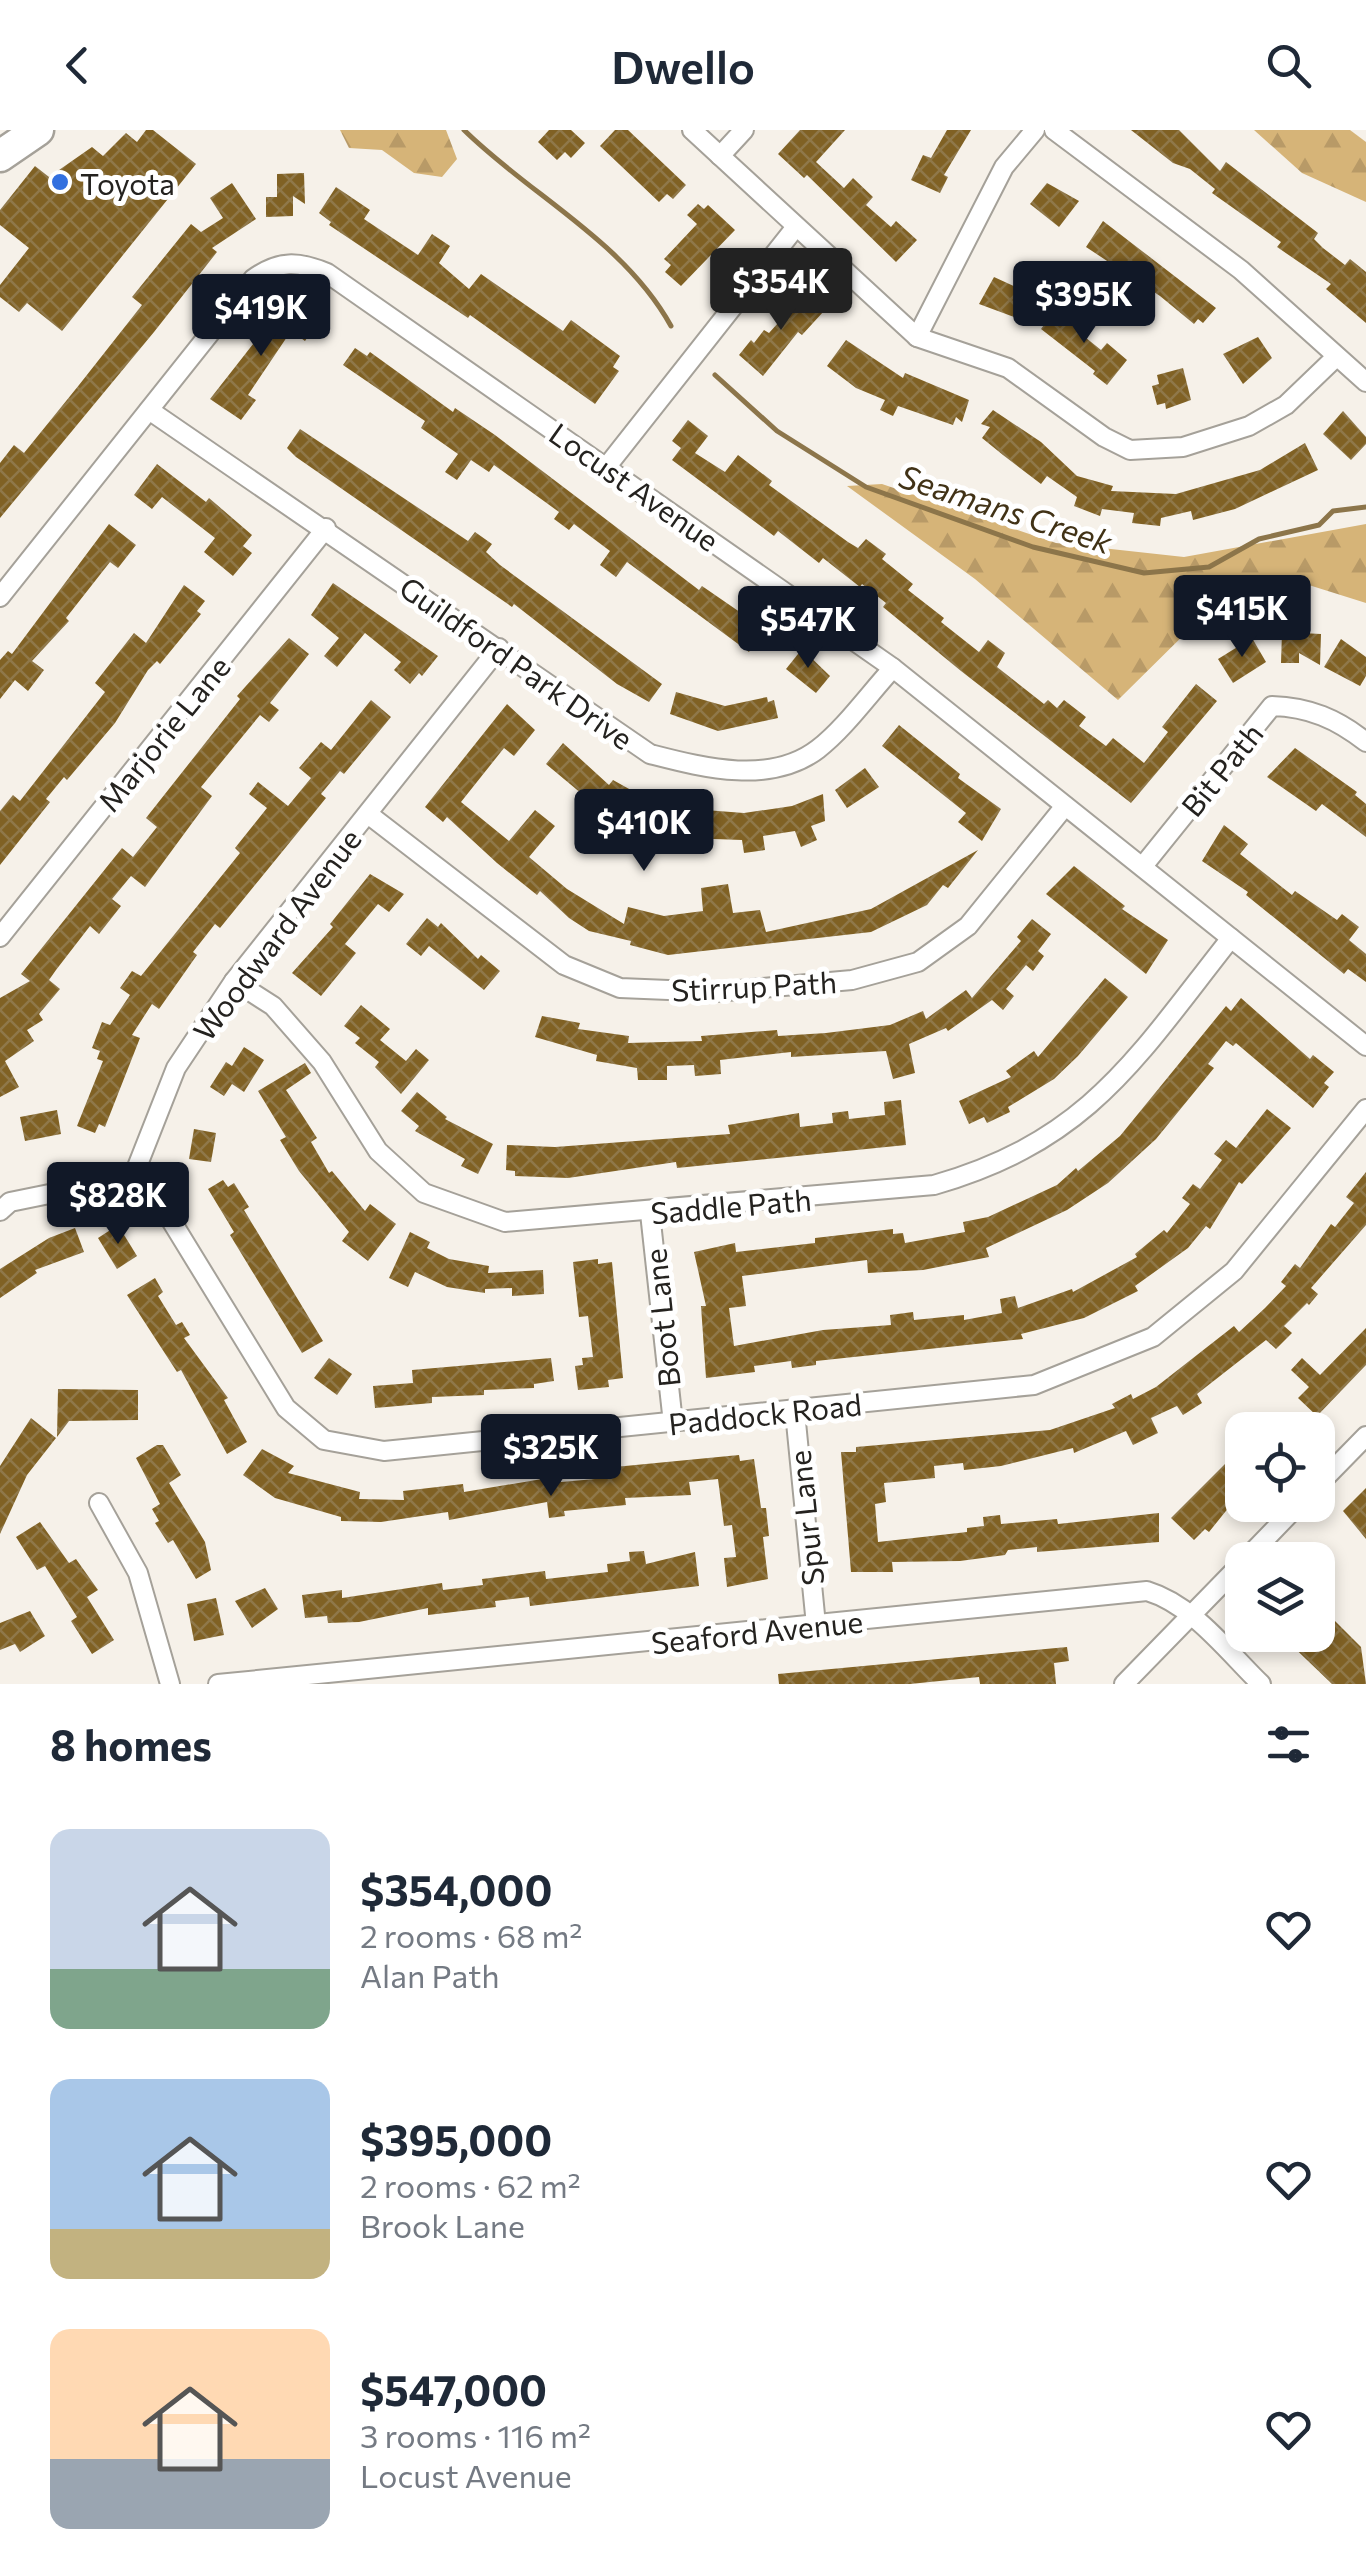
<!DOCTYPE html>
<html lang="en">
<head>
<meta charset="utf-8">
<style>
	:root { --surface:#fff; --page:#f2f2f3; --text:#1f2937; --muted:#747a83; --accent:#111827 }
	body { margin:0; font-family:Commissioner,sans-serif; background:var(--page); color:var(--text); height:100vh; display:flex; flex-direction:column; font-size:38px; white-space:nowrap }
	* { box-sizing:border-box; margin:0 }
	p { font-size:32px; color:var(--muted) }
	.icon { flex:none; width:55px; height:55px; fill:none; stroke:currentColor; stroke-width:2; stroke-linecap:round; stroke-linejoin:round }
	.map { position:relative; height:1554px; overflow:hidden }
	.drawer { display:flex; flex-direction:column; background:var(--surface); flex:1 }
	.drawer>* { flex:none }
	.controls { position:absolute; left:1225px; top:1282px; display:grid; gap:20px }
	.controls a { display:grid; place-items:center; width:110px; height:110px; border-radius:20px; background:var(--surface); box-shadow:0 5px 15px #0003; font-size:50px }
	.price { position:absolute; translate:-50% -85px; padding:0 22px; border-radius:10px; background:var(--accent); color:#fff; font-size:32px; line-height:65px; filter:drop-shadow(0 2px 5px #0008) }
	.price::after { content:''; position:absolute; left:50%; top:60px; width:30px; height:22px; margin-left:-15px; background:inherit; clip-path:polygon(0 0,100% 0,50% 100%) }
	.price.active { background:#222; color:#fff }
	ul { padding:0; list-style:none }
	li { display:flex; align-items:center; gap:30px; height:250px; padding:0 50px }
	li span { display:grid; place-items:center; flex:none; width:280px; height:200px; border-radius:20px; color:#555 }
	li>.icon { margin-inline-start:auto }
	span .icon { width:120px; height:120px; fill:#fffc; stroke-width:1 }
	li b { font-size:42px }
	h2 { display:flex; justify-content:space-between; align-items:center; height:120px; padding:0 50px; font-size:42px }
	header { display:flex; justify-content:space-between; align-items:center; height:130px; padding:0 50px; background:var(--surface); font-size:45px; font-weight:600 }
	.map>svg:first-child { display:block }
	.forest { fill:url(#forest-firs) }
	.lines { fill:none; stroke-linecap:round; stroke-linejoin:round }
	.stream { stroke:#8c754a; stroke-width:5 }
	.building { fill:url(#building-cross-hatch) }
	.minor-casing { stroke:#a5a199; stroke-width:22 }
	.trunk-casing { stroke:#a5a199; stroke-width:35 }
	.minor { stroke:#fff; stroke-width:18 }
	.trunk { stroke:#fff; stroke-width:30 }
	.poi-dot { fill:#3370df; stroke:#fff; stroke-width:4 }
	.labels { text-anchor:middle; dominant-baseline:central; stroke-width:10; stroke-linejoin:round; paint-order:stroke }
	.poi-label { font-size:30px; fill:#24221f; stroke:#fff; text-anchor:start }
	.street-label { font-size:30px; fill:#24221f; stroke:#fff }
	.water-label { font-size:32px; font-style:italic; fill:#413216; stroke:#fff }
</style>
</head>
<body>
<header><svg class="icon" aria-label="back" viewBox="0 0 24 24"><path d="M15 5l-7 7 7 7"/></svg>Dwello<svg class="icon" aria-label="search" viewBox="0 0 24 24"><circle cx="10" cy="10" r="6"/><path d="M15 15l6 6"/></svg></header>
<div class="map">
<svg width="1366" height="1554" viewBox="0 0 1366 1554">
	<defs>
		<pattern id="forest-firs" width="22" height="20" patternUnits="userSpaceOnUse" patternTransform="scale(2.5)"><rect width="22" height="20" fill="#d6b478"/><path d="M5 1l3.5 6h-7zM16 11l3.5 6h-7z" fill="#b89a67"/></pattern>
		<pattern id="building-cross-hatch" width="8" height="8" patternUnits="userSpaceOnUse" patternTransform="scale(2.5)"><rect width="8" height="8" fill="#806124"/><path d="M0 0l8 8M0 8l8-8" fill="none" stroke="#8f784a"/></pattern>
	</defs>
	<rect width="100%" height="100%" fill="#f6f1e9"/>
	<g class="forest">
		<polygon points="340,0 446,0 457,29 442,47 414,43 382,20 349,18"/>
		<polygon points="1254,0 1350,0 1366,12 1366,72 1302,43"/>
		<polygon points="882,354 1056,413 1184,427 1366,394 1366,473 1296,451 1203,486 1118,570 975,449 847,356"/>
	</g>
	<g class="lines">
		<g class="stream">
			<path d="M464,0C531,66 624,111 671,196"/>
			<polyline points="715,245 777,301 866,357 1033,417 1144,443 1209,437 1259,409 1319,395 1333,381 1366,377"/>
		</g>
	</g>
	<g class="building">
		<polygon points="146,0 153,0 196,34 62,201 27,173 19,182 0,167 0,155 29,118 0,95 0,80 35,36 49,47 92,17 103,26 126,3 137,12"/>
		<polygon points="549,0 571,0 585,13 571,28 565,22 557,30 538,12"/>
		<polygon points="615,0 628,0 686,55 673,69 667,64 659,72 600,16"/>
		<polygon points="800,0 845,0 816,32 844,58 853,48 873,67 866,75 891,97 896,91 917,110 896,132 807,45 804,48 778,24"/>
		<polygon points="947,0 971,0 944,45 948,47 940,63 911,50 923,25 931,28"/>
		<polygon points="1131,0 1179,0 1220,41 1226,32 1318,103 1314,109 1323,118 1345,135 1350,129 1366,142 1366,193 1326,159 1331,154 1277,117 1281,112 1212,63 1215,59 1190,39 1173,33"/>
		<polygon points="304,43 305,74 293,66 293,86 266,87 266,67 277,67 277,44"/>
		<polygon points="232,53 256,89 212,118 217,122 154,202 0,388 0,333 14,315 24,323 79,255 142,175 132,167 191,94 201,102 223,88 210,68"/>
		<polygon points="1047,53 1079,71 1059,97 1030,74"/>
		<polygon points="336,57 370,80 364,89 418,125 432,104 450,116 439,133 469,159 481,144 563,201 571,190 620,226 613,237 619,241 595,274 470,185 468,188 329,95 331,92 319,83"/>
		<polygon points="698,74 704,79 708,75 735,100 681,156 665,142 671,135 664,129 697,94 687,85"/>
		<polygon points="1103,91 1216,178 1203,193 1198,189 1194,194 1160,166 1086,117"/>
		<polygon points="994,147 1018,158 1014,165 1022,169 1014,187 979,174"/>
		<polygon points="794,161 824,181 802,205 798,202 763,246 739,225 751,210 754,213 764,200 769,203 788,182 781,175"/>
		<polygon points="286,172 320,189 305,211 291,201 248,265 256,270 241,290 210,269"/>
		<polygon points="1064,180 1086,195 1080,203 1101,220 1107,213 1127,230 1107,255 1093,244 1095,241 1041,199 1052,184 1058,188"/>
		<polygon points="1258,207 1272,228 1243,254 1223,224"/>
		<polygon points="846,210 903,248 905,243 969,270 962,292 956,287 953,295 898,276 893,286 880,280 885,270 856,258 827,236"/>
		<polygon points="355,218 367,226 370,222 453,282 455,278 495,305 699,460 702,456 763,498 749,522 627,432 616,447 600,435 610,421 574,394 569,400 554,389 559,382 494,335 489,342 471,330 457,350 445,342 458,324 421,298 425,291 343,235"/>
		<polygon points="1183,238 1191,270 1166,279 1165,273 1157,275 1152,256 1159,254 1157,245"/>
		<polygon points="993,280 1041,312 1077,346 1113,356 1111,361 1176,364 1260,340 1305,313 1318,340 1235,379 1193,390 1191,381 1161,388 1160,396 1132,393 1134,383 1102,379 1100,386 1074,376 1077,367 1047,346 1041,354 1003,325 982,308 990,297 981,294"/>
		<polygon points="1343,281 1366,307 1366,314 1351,330 1323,304"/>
		<polygon points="688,290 708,306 695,323 725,342 738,325 772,351 769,355 848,412 858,418 866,409 886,424 882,429 913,454 908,460 944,488 941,492 979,522 988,510 1005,523 997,537 1044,574 1048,570 1057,578 1064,570 1086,587 1079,596 1106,616 1113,608 1144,633 1168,602 1162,597 1196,554 1217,571 1131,673 961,541 883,477 886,473 862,454 860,457 823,428 819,433 778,401 774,406 672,330 681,318 672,311"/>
		<polygon points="300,299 468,411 475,402 492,414 486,422 500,435 662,554 649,572 617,554 514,474 512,477 296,327 287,318"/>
		<polygon points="157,334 206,372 209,368 252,405 243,416 252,423 233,446 204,422 215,408 162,367 152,379 134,365"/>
		<polygon points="109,394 136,415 118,438 110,432 66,488 69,491 32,531 44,540 28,561 15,550 0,569 0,530 8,521 12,524"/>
		<polygon points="333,453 438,526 422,546 419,543 410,554 394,540 401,532 365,503 337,537 324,526 339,508 311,485"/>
		<polygon points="184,455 205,471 197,481 201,484 160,534 157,531 148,540 115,593 67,650 64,647 46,669 50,672 0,735 0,681 13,665 20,671 105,562 95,553 134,503 146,513"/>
		<polygon points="1282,502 1321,504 1320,535 1299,523 1299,533 1281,533"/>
		<polygon points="289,508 309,524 270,573 279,580 269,592 260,585 201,657 212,666 145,757 131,746 112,769 121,776 99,804 90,796 56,840 49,850 60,859 39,884 43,890 27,900 34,911 5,931 19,957 0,967 0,868 30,851 21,844 122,718 133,727 157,697 146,688 240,569 237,566"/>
		<polygon points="1252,508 1266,532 1233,553 1218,529"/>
		<polygon points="1341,509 1366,527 1366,546 1360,556 1324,537"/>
		<polygon points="802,519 830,546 816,563 786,539"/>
		<polygon points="676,562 725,576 767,567 768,572 774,570 778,588 718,601 670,584"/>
		<polygon points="371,570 391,587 344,644 340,641 321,664 326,668 220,798 215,794 193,822 197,825 159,879 152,874 132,905 140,908 105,997 99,994 95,1003 77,996 103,931 97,929 100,921 92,918 102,892 110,895 130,865 120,858 132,841 141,846 240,723 235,718 267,678 249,664 258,652 288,676 311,648 299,638 321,612 331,620"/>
		<polygon points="507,574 535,600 514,626 504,618 461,672 509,711 535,680 555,696 529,727 567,759 624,794 628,777 664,786 703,781 701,758 728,754 733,783 760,780 766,802 871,779 978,720 948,758 943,755 927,775 871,802 668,825 630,815 631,811 589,801 569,788 540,761 537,765 497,733 447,687 443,692 425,677"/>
		<polygon points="899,595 960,644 958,648 1001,679 982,711 958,692 966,683 882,616"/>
		<polygon points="563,613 609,655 613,650 656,674 657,670 704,686 705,680 744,683 792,676 823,664 825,691 811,696 817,710 801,717 795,701 763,706 765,720 744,723 742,710 687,708 607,678 601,688 583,678 588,669 546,634"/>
		<polygon points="1295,618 1357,662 1355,665 1366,674 1366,707 1322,674 1316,681 1267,647"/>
		<polygon points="865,638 879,657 847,678 835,660"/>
		<polygon points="1224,695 1248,714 1240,724 1292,765 1295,761 1337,790 1342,784 1359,797 1349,810 1366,824 1366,852 1348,839 1344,844 1246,765 1248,762 1202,731"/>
		<polygon points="1074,736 1125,776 1122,779 1168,810 1146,844 1046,764"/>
		<polygon points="370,744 404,764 389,782 378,774 345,814 356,823 321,866 292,843 333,797 330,794"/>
		<polygon points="427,788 438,797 441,793 478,829 481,825 500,841 484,860 429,816 421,826 406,814"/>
		<polygon points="1032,789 1051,804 1038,821 1044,826 1033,841 1026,835 1006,859 1014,866 1003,880 992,870 948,901 946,898 909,914 915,943 893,949 886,921 791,927 791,922 720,930 721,944 695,946 694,935 667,936 667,950 638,950 637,938 596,931 597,925 535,907 542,886 580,893 578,899 629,906 628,913 702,911 701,906 777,900 778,906 826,903 890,895 923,881 926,889 966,860 972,868 1021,811 1017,807"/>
		<polygon points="1105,848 1128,867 1078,926 1054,949 1008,977 1010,982 987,993 984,987 969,994 959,971 1011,947 1006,941 1034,921 1038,927"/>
		<polygon points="1241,868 1310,929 1313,925 1334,942 1324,953 1329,957 1313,978 1236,913 1233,916 1226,911 1208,934 1214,938 1156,1009 1108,1053 1067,1080 986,1118 989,1127 923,1140 868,1143 867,1130 742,1146 746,1176 729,1178 734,1216 823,1200 891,1195 890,1185 913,1182 914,1190 964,1185 964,1190 1002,1183 1000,1169 1015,1166 1018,1178 1072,1159 1073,1162 1137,1127 1135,1124 1164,1100 1167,1103 1190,1074 1182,1068 1193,1054 1200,1059 1222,1030 1214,1024 1226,1010 1236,1018 1267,979 1291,998 1242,1054 1239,1052 1210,1099 1206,1096 1188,1118 1135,1156 1138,1161 1084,1188 1021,1204 1023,1209 816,1231 816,1235 792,1238 791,1231 754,1236 755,1242 706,1248 701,1176 706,1176 694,1122 735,1113 736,1122 815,1113 815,1108 893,1099 893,1104 903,1103 905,1113 965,1102 963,1092 988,1087 1057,1055 1076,1038 1078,1041 1120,1006 1226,876 1231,881"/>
		<polygon points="361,875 390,899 380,910 406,931 416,919 429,930 401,964 375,937 379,932 355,913 360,908 344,896"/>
		<polygon points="244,917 264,930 244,962 232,954 224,966 210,957 226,932 232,936"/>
		<polygon points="305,933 311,943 286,960 317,1008 311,1012 329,1043 332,1041 365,1081 370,1074 396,1094 368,1131 342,1111 349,1102 299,1041 280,1010 286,1007 258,961"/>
		<polygon points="417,962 447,987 445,989 493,1014 478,1044 461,1036 465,1029 415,1001 419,996 401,981"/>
		<polygon points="901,970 906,1015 677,1038 676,1032 568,1048 515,1046 515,1041 506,1040 507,1015 555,1017 730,1004 728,995 799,983 800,997 833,993 832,983 848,981 849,989 885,985 884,972"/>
		<polygon points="57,980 61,1004 25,1011 20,987"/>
		<polygon points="194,999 216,1003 211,1032 189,1029"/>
		<polygon points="1366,1042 1366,1095 1311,1158 1318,1164 1309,1175 1307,1173 1284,1196 1292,1203 1276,1219 1266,1210 1197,1264 1202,1273 1183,1285 1177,1276 1151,1288 1158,1303 1133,1315 1126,1301 1074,1323 1073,1318 1001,1336 964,1340 963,1333 934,1336 935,1348 884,1353 886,1372 875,1374 878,1412 967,1402 967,1398 984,1396 983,1387 1000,1385 1001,1394 1057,1389 1058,1394 1159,1383 1159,1412 1037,1422 1037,1417 1008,1420 1005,1425 960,1431 892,1432 893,1442 851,1442 841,1322 856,1322 856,1317 1050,1300 1115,1278 1112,1274 1131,1264 1133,1269 1156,1257 1234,1196 1239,1202 1265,1178 1286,1156 1281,1152 1295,1134 1300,1138 1331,1094 1335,1097 1354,1073 1346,1067"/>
		<polygon points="223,1050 228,1057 234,1053 249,1077 244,1080 323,1211 302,1223 230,1105 234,1102 208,1059"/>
		<polygon points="118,1095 137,1126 117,1139 98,1108"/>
		<polygon points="75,1098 84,1122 35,1140 37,1143 0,1168 0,1139 49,1108"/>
		<polygon points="410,1102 430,1112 427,1118 449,1129 489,1136 488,1143 543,1140 544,1164 512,1166 512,1158 485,1159 485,1163 447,1157 415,1142 408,1157 389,1148"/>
		<polygon points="598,1129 598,1134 612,1132 623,1248 608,1250 609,1257 578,1260 575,1236 583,1235 582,1228 593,1227 588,1186 579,1187 573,1132"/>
		<polygon points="155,1148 163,1162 158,1166 176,1195 182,1192 190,1205 184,1208 228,1268 224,1270 247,1312 227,1324 181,1240 177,1242 127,1165"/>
		<polygon points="1366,1198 1366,1235 1317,1286 1298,1268 1309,1257 1291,1240 1302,1228 1320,1245"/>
		<polygon points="329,1228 352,1244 337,1265 314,1248"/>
		<polygon points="551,1228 554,1251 534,1254 534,1258 484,1260 484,1265 432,1267 432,1273 375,1278 373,1256 413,1253 412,1240"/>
		<polygon points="58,1259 138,1260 138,1290 69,1291 57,1307"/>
		<polygon points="31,1288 56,1308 27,1345 0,1404 0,1336"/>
		<polygon points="157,1315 163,1315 181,1345 169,1353 205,1412 211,1440 196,1449 173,1410 168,1413 155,1393 159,1391 152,1379 160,1374 136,1328"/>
		<polygon points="262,1319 294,1336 288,1343 360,1362 359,1369 404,1370 403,1361 463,1354 464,1362 560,1346 561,1352 595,1349 594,1339 739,1325 740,1331 754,1329 761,1378 766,1378 769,1406 763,1407 768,1449 727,1457 724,1428 736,1427 732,1395 724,1396 718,1349 689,1352 691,1365 625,1368 626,1375 564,1381 565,1386 549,1388 547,1372 449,1390 448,1382 381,1392 341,1391 341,1387 275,1368 243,1345"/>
		<polygon points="1235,1324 1242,1331 1242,1361 1209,1402 1205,1399 1194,1410 1171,1388"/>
		<polygon points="1366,1358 1366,1409 1343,1381"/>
		<polygon points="40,1392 69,1433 76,1429 98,1460 87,1467 114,1510 92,1524 71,1491 77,1487 45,1436 37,1440 16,1407"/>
		<polygon points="644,1421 646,1434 695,1422 699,1456 530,1476 529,1467 495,1471 496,1477 428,1485 428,1478 359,1492 328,1493 327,1486 305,1488 302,1465 342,1460 342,1468 442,1453 443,1460 483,1455 482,1449 545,1441 546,1449 608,1442 607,1434 630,1431 629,1422"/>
		<polygon points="265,1458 278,1479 252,1498 235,1471"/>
		<polygon points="216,1468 224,1505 194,1511 187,1474"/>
		<polygon points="1318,1474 1361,1517 1366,1554 1332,1554 1281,1505 1318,1505"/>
		<polygon points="30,1481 45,1506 20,1522 15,1514 0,1520 0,1493"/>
		<polygon points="1067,1517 1069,1531 1054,1533 1056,1554 980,1554 979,1547 910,1554 779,1554 778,1544"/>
	</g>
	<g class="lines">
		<defs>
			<g id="minor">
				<polyline points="692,0 917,207 1008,238 1104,307 1130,320 1183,317 1249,296 1286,275 1336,227"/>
				<polyline points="1054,0 1241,140 1366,252"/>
				<polyline points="720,26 744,0"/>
				<polyline points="917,207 1004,37 1035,0"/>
				<path d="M149,280L650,624C701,637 770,656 818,619C845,598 869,564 893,538"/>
				<polyline points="608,335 795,98"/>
				<path d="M0,467L253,149C279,130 298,131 327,143L893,538L1366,916"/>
				<polyline points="368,684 564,835 620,858 717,862 852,850 918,832 968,796 1065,676"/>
				<path d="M1143,736L1272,576C1309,577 1337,589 1366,612"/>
				<polyline points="0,807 326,398"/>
				<path d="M234,851L273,876L322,932L378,1021L424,1063L505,1092L934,1055C1090,1010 1136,928 1231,808"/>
				<polyline points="133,1047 161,1074 286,1278 324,1310 384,1321 1034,1255 1153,1207 1234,1141 1366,979"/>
				<polyline points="0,1081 10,1072 133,1047 176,938 234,851 499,518"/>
				<polyline points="650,1083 673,1293"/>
				<polyline points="795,1282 816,1495"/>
				<polyline points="1318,1355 1366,1306"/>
				<polyline points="99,1373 138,1443 170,1554"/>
				<polyline points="1245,1430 1298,1375"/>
				<path d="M218,1554L1147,1461C1193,1475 1227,1521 1261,1554"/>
				<polyline points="1124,1554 1242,1433"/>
			</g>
			<polyline id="trunk" points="0,26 38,0"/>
		</defs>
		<use href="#minor" class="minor-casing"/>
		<use href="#trunk" class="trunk-casing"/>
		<use href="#minor" class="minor"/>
		<use href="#trunk" class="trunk"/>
	</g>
	<circle class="poi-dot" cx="60" cy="52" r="10"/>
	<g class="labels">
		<g class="poi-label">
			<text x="80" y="52">Toyota</text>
		</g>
		<g class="street-label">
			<text transform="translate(635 356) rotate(35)">Locust Avenue</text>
			<text transform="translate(517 532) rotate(35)">Guildford Park Drive</text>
			<text transform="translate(163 603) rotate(-51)">Marjorie Lane</text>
			<text transform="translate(1221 639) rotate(-51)">Bit Path</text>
			<text transform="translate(276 804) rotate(-53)">Woodward Avenue</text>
			<text transform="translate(754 855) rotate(-3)">Stirrup Path</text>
			<text transform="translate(731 1075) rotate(-5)">Saddle Path</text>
			<text transform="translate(661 1188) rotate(-96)">Boot Lane</text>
			<text transform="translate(765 1283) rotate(-6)">Paddock Road</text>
			<text transform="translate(805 1388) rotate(-96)">Spur Lane</text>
			<text transform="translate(757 1501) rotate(-6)">Seaford Avenue</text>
		</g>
		<g class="water-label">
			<text transform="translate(1006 378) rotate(18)">Seamans Creek</text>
		</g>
	</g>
</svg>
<div class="controls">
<a><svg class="icon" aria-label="locate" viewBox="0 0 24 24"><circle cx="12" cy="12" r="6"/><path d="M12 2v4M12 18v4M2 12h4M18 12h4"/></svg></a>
<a><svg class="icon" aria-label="layers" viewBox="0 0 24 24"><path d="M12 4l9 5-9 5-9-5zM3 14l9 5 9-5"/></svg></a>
</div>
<b class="price active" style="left:781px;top:203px">$354K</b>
<b class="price" style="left:1084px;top:216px">$395K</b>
<b class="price" style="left:261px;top:229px">$419K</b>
<b class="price" style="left:1242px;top:530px">$415K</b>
<b class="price" style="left:808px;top:541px">$547K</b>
<b class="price" style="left:644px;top:744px">$410K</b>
<b class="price" style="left:118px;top:1117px">$828K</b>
<b class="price" style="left:551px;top:1369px">$325K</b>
</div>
<section class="drawer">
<h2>8 homes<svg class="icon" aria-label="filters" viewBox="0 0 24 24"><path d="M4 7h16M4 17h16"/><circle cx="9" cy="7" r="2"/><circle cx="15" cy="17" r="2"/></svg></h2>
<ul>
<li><span style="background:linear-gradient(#c9d6e8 70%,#7fa58c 0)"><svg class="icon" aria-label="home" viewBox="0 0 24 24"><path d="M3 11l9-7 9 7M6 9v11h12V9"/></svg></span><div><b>$354,000</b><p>2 rooms · 68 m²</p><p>Alan Path</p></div><svg class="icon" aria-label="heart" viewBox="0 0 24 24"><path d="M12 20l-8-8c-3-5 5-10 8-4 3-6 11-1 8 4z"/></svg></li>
<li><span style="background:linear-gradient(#a9c7e8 75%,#c2b280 0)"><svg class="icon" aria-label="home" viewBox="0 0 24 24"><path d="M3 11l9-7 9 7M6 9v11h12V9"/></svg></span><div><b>$395,000</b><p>2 rooms · 62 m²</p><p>Brook Lane</p></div><svg class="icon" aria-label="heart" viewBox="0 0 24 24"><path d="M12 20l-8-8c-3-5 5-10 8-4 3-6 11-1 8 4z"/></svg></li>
<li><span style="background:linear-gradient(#ffd9b3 65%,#9aa5b1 0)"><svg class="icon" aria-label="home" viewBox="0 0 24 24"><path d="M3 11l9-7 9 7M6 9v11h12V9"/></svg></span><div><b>$547,000</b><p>3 rooms · 116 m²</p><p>Locust Avenue</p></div><svg class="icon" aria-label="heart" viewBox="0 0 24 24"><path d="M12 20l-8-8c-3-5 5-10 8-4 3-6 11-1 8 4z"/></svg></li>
</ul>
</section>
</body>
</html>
